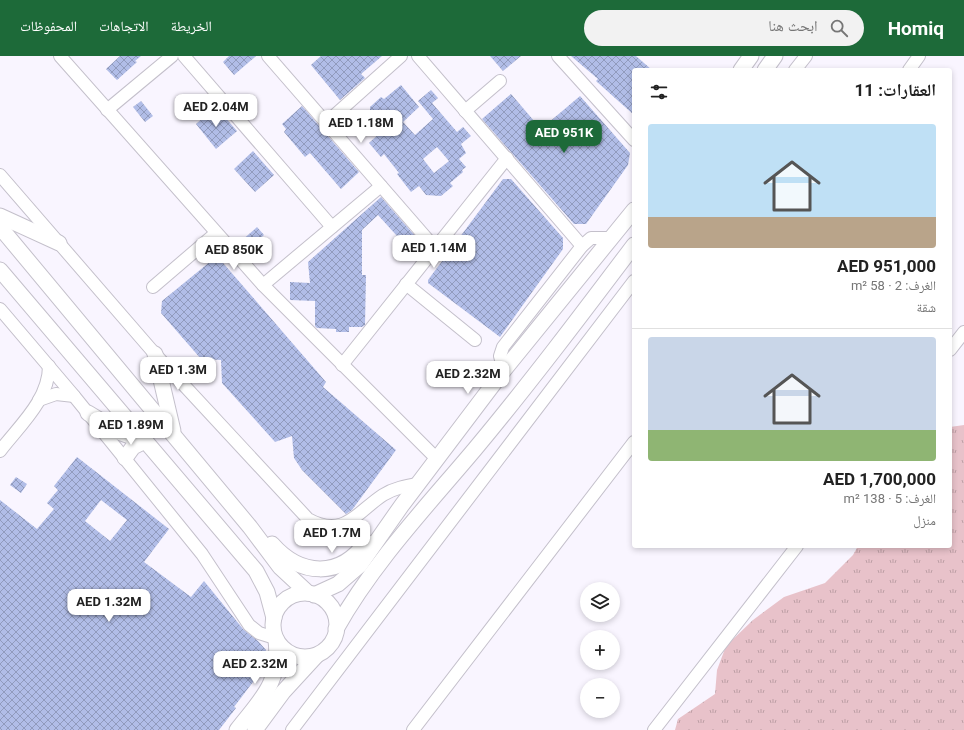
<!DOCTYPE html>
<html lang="ar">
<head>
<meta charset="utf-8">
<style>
	:root { --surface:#fff; --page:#f2f2f2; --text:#222; --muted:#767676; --line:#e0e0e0; --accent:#1d6a39 }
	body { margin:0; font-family:Roboto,"Noto Naskh Arabic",sans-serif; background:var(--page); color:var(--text); direction:rtl; height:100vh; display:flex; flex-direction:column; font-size:15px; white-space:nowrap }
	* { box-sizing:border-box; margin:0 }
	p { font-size:13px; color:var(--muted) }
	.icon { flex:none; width:22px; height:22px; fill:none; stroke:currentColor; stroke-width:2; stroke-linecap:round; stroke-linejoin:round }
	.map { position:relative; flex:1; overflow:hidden; direction:ltr }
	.drawer { position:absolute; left:632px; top:12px; width:320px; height:480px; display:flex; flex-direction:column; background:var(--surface); border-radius:4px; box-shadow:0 2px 6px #0003; direction:rtl }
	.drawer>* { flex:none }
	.controls { position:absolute; left:580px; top:526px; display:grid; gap:8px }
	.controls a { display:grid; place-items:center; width:40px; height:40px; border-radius:50%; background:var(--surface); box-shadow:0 2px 6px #0003; font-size:20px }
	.price { position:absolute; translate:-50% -34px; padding:0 9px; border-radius:8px; background:#fff; color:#222; font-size:13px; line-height:26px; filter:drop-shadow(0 1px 2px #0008) }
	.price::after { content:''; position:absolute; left:50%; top:24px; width:12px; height:9px; margin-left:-6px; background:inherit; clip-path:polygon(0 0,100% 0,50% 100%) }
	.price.on { background:var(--accent); color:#fff }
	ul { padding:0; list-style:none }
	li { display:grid; align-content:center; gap:8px; height:212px; padding:0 16px }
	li+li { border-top:1px solid var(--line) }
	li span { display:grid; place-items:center; height:124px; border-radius:4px; color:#555 }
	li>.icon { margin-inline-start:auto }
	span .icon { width:72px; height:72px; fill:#fffc; stroke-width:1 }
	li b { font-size:17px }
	h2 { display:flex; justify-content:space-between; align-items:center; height:48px; padding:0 16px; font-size:17px }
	header { display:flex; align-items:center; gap:24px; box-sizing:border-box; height:56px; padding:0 20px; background:var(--accent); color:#fff }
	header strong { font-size:19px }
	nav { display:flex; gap:22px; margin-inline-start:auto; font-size:14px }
	.search { width:280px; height:36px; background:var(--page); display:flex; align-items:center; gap:10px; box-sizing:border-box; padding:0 14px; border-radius:22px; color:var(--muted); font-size:15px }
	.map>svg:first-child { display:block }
	.grass { fill:url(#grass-tufts) }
	.building { fill:url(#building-cross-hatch); fill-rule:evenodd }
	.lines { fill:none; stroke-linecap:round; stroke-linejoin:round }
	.minor-casing { stroke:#c4c0cb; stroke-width:14 }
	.major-casing { stroke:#c4c0cb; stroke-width:17 }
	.minor { stroke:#fff; stroke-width:12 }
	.major { stroke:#fff; stroke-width:15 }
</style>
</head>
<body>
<header>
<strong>Homiq</strong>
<div class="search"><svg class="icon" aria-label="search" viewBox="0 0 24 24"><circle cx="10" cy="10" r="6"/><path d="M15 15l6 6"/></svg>ابحث هنا</div>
<nav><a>الخريطة</a><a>الاتجاهات</a><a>المحفوظات</a></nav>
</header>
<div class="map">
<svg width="964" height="674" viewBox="0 0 964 674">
	<defs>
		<pattern id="grass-tufts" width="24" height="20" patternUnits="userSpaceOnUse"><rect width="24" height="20" fill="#e8c2ca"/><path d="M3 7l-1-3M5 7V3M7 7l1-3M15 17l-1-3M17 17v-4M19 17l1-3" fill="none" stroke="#bd9fa5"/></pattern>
		<pattern id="building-cross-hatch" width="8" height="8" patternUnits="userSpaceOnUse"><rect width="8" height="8" fill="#b1bde7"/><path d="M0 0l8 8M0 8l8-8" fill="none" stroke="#919bbd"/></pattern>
	</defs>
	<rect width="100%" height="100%" fill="#f9f5ff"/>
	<polygon class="grass" points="964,369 964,674 675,674 678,663 715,638 717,614 726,590 753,564 784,541 825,527 853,499 858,490 950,490 950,371"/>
	<g class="building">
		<polygon points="120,0 141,0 135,5 137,6 117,24 106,13"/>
		<polygon points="229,0 256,0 234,19 223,6"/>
		<polygon points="321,0 382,0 361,18 365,22 340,44 311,9"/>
		<polygon points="490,0 521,0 503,15"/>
		<polygon points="571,0 636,0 652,14 634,14 634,59 596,25 598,23"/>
		<path d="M401,29L419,51L403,66L415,79L433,63L418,45L431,34L438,42L432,47L457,76L463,71L471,80L461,88L466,97L459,103L466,111L462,114L463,116L450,127L453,130L441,140L426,139L419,130L411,136L397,118L399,117L384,98L381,101L369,87L380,77L370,67V51L381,41L384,43ZM437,91L449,105L434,117L423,103Z"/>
		<polygon points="511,38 541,73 580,40 630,97 628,109 586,168 574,168 482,63"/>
		<polygon points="141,45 153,60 145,66 133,51"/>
		<polygon points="302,50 359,116 341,133 310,97 305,101 284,76 286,73 282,68"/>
		<polygon points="216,51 237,75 216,93 196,68"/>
		<polygon points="253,95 274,119 255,136 234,113"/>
		<polygon points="503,123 511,123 563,182 563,193 500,281 428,227 428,224"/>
		<polygon points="381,141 422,188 420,199 415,205 404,193 406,190 378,159 362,174 362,219 366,219 365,269 362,271 349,271 349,276 336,276 336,273 317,272 315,270 315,245 290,244 290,226 310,227 308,206"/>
		<polygon points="257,171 264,179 248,192 241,185"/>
		<polygon points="217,200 326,326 323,331 396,394 352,454 346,458 302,414 294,402 292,380 275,386 222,327 221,304 201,303 161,257 162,245"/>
		<path d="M77,401L169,473L144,506L191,541L204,525L243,573L258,585L266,594L262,614L234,651L236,652L219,674H0V444L37,473L54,453L47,447L58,434L54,430ZM101,444L127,464L110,485L85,465Z"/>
		<polygon points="16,421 27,428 21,437 10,429"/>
	</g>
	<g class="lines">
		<defs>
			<g id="minor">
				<polyline points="60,0 263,229 437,403"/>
				<polyline points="184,0 332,171"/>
				<polyline points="268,0 435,192"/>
				<polyline points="418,0 582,190"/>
				<polyline points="558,0 634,84"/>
				<polyline points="795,14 806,0"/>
				<polyline points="909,14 919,0"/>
				<polyline points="107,54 172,0"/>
				<polyline points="465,55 500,25"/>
				<polyline points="326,67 401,0"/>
				<path d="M0,119L155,298L308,463C344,483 357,456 383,439C394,432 406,430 418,428"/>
				<polyline points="406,228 475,284"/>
				<polyline points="263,229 381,130"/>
				<polyline points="153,231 216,177"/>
				<polyline points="0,253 74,340 202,498 249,569 259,577 275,582"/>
				<polyline points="950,294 964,276"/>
				<polyline points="342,309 507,102"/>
				<polyline points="504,314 500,300 503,291 582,190 591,182 612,182"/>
				<polyline points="39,344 56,338 74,340"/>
				<path d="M0,395C19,370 49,344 49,310"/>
				<polyline points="292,674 634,225"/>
				<polyline points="413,674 634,386"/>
				<polyline points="654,674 797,490"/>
			</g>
			<g id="major">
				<polyline points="741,14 751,0"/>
				<polyline points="765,14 775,0"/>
				<polyline points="0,160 59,187"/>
				<polyline points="0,171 250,471 280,511 308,537"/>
				<polyline points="0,214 256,515 267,536 274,562"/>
				<polyline points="155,298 173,375"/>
				<polyline points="88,357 121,377 144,385"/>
				<polyline points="125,402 133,391 145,385"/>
				<path d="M272,488C300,520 340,523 366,486"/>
				<circle cx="305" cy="569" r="32"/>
				<polyline points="314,539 338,528 360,509 402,449 504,314 634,154"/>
				<path d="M336,573C373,507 427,450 475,393C530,327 582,258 634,189"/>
				<path d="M237,674C261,643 281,627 276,584"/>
				<polyline points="255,674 283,636 317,599"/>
			</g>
		</defs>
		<use href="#minor" class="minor-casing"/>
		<use href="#major" class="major-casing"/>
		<use href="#minor" class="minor"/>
		<use href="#major" class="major"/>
	</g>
</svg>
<div class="controls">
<a><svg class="icon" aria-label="layers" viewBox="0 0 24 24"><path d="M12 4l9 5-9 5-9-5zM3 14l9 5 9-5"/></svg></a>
<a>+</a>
<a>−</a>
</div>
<b class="price" style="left:216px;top:72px">AED 2.04M</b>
<b class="price" style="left:361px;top:88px">AED 1.18M</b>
<b class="price on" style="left:564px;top:98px">AED 951K</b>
<b class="price" style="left:434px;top:213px">AED 1.14M</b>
<b class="price" style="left:234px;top:215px">AED 850K</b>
<b class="price" style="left:178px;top:335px">AED 1.3M</b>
<b class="price" style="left:468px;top:339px">AED 2.32M</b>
<b class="price" style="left:131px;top:390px">AED 1.89M</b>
<b class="price" style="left:332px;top:498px">AED 1.7M</b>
<b class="price" style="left:109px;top:567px">AED 1.32M</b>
<b class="price" style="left:255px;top:629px">AED 2.32M</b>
<section class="drawer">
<h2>العقارات: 11<svg class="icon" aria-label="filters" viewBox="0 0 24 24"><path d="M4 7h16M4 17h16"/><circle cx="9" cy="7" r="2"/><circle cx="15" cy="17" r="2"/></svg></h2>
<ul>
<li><span style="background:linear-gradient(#bfe0f5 75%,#b9a48a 0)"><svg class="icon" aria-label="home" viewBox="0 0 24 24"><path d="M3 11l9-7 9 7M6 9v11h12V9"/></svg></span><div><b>AED 951,000</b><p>الغرف: 2 · 58 m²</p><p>شقة</p></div></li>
<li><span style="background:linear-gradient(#c9d6e8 75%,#8fb573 0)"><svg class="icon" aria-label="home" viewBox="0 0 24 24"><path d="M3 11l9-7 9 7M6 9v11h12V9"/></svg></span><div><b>AED 1,700,000</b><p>الغرف: 5 · 138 m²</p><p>منزل</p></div></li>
</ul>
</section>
</div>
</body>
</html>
